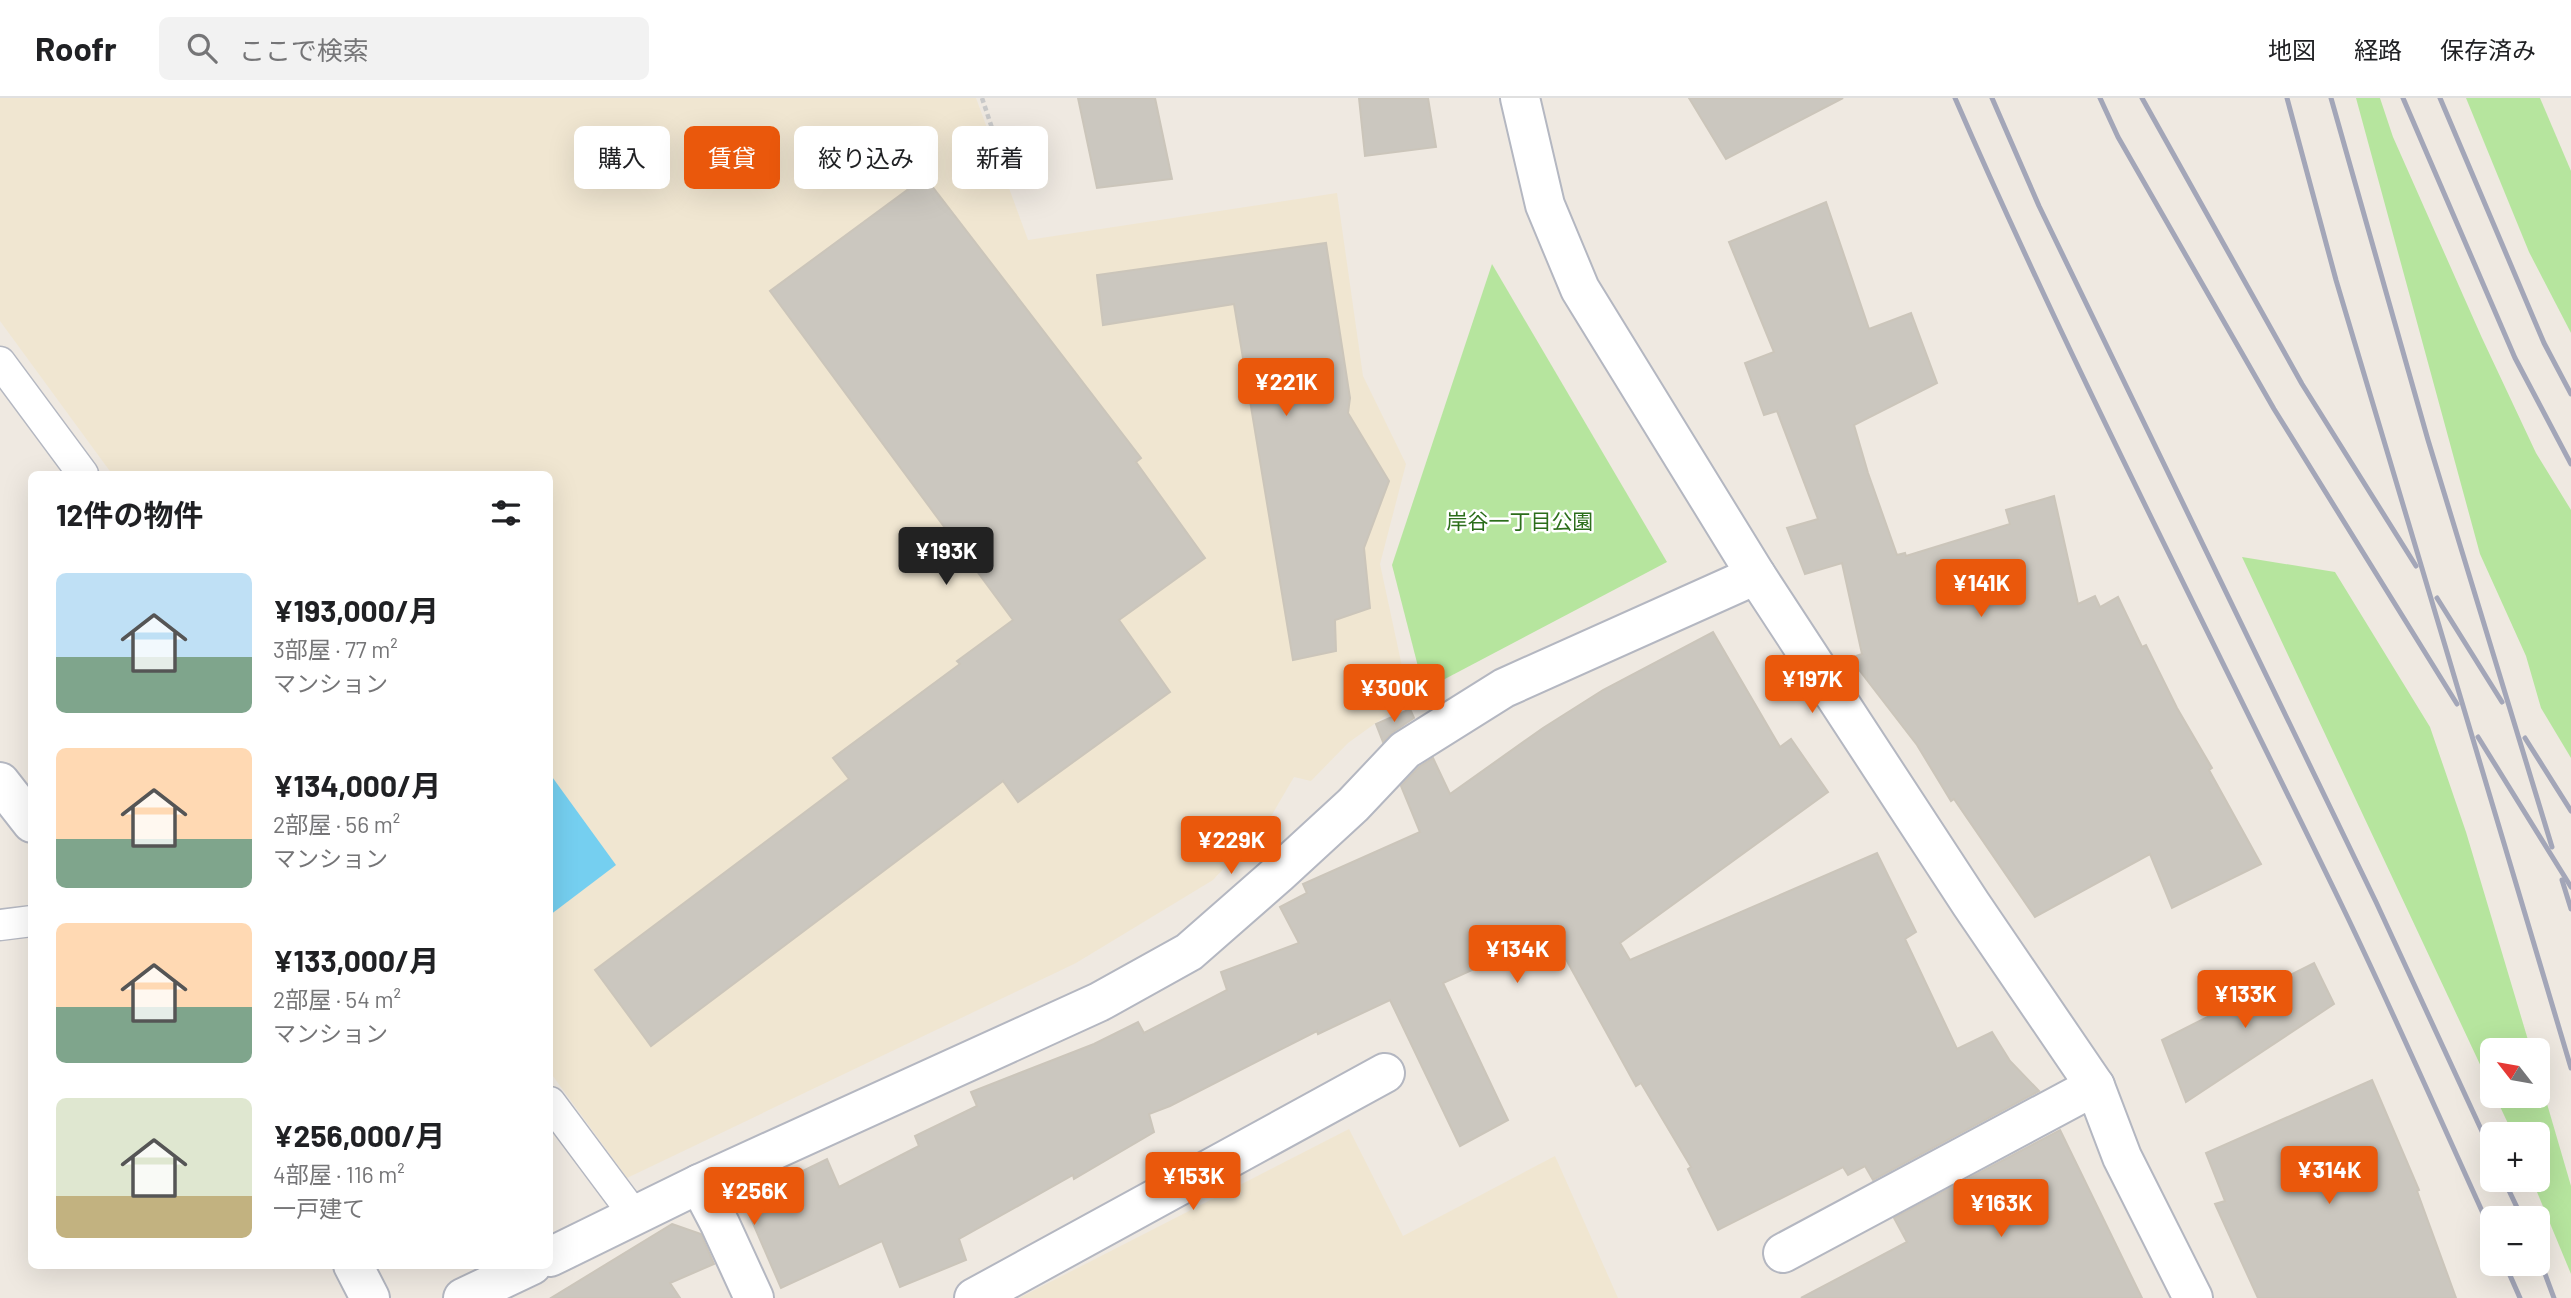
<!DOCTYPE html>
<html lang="ja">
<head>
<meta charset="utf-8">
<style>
	:root { --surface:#fff; --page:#f2f2f2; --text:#202124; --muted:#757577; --line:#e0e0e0; --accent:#ea580c }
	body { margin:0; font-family:Barlow,"Noto Sans JP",sans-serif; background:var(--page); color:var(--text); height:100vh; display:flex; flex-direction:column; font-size:26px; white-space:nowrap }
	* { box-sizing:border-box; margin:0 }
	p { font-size:23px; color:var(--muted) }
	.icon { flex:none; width:38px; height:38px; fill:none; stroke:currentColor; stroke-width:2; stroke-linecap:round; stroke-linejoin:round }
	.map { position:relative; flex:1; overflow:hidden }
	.sheet { position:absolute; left:28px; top:373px; width:525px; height:798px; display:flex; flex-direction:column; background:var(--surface); border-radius:10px; box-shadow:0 7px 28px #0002 }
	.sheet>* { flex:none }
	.hud { position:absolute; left:574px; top:28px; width:665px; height:63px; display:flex; gap:14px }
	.needle { width:46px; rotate:301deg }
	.fabs { position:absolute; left:2480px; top:940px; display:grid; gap:14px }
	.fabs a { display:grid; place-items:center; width:70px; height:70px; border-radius:10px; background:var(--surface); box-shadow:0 7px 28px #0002; font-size:35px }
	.price { position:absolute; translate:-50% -60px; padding:0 16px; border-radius:7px; background:var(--accent); color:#fff; font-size:23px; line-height:46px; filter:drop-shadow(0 2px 4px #0008) }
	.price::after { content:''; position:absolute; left:50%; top:42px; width:21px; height:16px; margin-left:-10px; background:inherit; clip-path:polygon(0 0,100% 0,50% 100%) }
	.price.current { background:#222; color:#fff }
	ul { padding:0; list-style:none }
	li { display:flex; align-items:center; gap:21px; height:175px; padding:0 28px }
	li span { display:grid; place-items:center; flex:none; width:196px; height:140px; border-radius:10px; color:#555 }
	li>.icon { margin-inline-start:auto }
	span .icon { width:84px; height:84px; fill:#fffc; stroke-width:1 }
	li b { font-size:30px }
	h2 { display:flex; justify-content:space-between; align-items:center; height:84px; padding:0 28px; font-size:30px }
	.tag { padding:0 24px; border-radius:10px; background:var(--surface); box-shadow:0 7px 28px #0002; font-size:24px; line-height:63px }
	.tag.current { background:var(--accent); color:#fff }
	header { display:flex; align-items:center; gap:42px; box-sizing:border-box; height:98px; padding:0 35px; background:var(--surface); border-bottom:2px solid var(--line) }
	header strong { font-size:33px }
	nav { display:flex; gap:38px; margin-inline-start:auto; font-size:24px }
	.search { width:490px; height:63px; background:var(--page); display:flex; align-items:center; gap:18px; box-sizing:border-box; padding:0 24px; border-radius:10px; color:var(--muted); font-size:26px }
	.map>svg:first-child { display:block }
	.education { fill:#f0e6d1 }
	.green { fill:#b6e59e }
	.water { fill:#75cff0 }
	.building { fill:#cbc7bf; stroke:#cbc5ba; stroke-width:2 }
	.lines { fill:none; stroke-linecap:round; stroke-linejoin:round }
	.service-casing { stroke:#b4b7c1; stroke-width:33 }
	.minor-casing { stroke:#b4b7c1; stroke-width:42 }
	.tertiary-casing { stroke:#b4b7c1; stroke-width:42 }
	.path { stroke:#c9c9c9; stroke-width:4.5; stroke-dasharray:5 3.5; stroke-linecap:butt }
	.service { stroke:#fff; stroke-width:30 }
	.minor { stroke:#fff; stroke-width:38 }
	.tertiary { stroke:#fff; stroke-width:38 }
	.rail { stroke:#a3a6b8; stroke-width:5 }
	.labels { text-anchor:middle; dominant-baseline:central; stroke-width:5; stroke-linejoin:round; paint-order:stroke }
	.park-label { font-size:21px; fill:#2c6e1b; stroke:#fff }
</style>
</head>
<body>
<header>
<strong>Roofr</strong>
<div class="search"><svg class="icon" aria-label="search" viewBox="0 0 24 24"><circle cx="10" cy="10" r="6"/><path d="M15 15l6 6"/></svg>ここで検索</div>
<nav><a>地図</a><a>経路</a><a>保存済み</a></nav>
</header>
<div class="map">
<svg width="2571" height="1200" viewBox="0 0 2571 1200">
	<rect width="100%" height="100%" fill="#efe9e1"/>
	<g class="education">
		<polygon points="0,0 976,0 1028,142 1337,95 1363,278 1406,366 1380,466 1409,601 1348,645 1311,683 1294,679 1270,720 1213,782 1076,865 627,1080 550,974 550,376 112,376 0,223"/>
		<polygon points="1349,1031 1403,1138 1555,1058 1618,1200 1019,1200"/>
	</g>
	<g class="green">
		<polygon points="2356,0 2380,0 2393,39 2482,240 2536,355 2571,412 2571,660 2541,610 2526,558 2480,456"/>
		<polygon points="2466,0 2540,0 2571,73 2571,235 2529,154"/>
		<polygon points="1492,166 1667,464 1424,592 1392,467"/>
		<polygon points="2242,459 2335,474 2430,629 2466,734 2531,952 2492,952 2492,992"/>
		<polygon points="2538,975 2571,1088 2571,1176 2532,1082 2538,1082 2538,1036 2513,1036 2495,998 2538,998"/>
	</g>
	<polygon class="water" points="550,676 616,767 550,817"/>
	<g class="building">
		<polygon points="1078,0 1155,0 1172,81 1097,90"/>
		<polygon points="1359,0 1428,0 1436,49 1365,58"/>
		<polygon points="1689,0 1843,0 1726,61"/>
		<polygon points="925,79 1141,360 1136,364 1205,460 1119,522 1170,594 1018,704 1003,683 651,948 595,872 849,681 833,660 960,566 957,563 1013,522 770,193"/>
		<polygon points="1826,104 1869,231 1911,215 1937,285 1854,327 1868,375 1897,457 1905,455 1906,458 2010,426 2006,412 2054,398 2078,506 2095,498 2100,509 2118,499 2142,549 2146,547 2177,610 2212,670 2209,672 2261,766 2172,810 2150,756 2035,819 1954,701 1951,703 1917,647 1850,560 1862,556 1842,465 1805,476 1787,430 1818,421 1777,313 1764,317 1745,265 1774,254 1729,144"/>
		<polygon points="1326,145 1350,300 1348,315 1389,383 1364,450 1370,510 1335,522 1336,553 1293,562 1234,206 1103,227 1097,177"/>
		<polygon points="1713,534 1780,649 1791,641 1828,694 1620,845 1630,862 1877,755 1916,834 1905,841 1957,951 1992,934 2010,963 2039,993 1873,1082 1865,1068 1848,1077 1843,1069 1718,1132 1688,1071 1691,1069 1641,985 1636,988 1552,836 1443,885 1508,1022 1460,1048 1390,902 1318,936 1317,933 1170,1008 1149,1016 1154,1034 1074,1081 1073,1077 959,1141 966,1162 900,1189 882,1143 781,1190 749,1116 786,1098 778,1085 827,1061 839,1089 919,1048 915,1038 977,1008 971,994 1094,946 1138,924 1144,935 1227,892 1221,874 1299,845 1280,809 1307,795 1303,786 1420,734 1401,688 1419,669 1433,660 1450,696 1543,630 1603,592"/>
		<polygon points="1410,611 1414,620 1393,634 1383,644 1376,626"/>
		<polygon points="2314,865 2334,906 2186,1004 2162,942"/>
		<polygon points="2372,982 2419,1092 2417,1093 2456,1200 2258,1200 2215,1106 2225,1103 2206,1055"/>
		<polygon points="2060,1032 2142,1200 1801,1200 1907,1144 1894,1120"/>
		<polygon points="672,1126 701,1136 714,1166 670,1185 680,1200 551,1200"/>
	</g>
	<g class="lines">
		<defs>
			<g id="service">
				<polyline points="0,264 83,376"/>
				<polyline points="0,827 32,823"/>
				<polyline points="550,1004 635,1118"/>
			</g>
			<g id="minor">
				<polyline points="0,684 32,725"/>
				<polyline points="699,1086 720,1126 754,1200"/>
				<polyline points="1783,1155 2095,988"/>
				<polyline points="550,1159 699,1086 1099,904 1189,854 1278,776 1353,707 1405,652 1504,590 1756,477"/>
				<polyline points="353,1167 370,1200"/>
				<polyline points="463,1200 532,1167"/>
				<polyline points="974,1200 1385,975"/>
			</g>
			<polyline id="tertiary" points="1520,0 1545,107 1580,191 1756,477 1971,806 2095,988 2122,1059 2193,1200"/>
		</defs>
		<use href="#service" class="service-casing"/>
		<use href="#minor" class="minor-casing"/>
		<use href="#tertiary" class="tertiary-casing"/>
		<polyline class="path" points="982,0 1000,54"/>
		<use href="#service" class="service"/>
		<use href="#minor" class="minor"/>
		<use href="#tertiary" class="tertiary"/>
		<g class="rail">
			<path d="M1955,0C2075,276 2214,543 2345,814C2396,920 2443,1028 2492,1135"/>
			<polyline points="1992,0 2039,108 2376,804 2492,1055"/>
			<polyline points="2100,0 2118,39 2274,311 2457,606"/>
			<polyline points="2142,0 2302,286 2416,468"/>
			<polyline points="2287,0 2336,182 2571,970"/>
			<polyline points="2331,0 2428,342 2552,749"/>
			<polyline points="2403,0 2515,260 2571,366"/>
			<polyline points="2440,0 2544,245 2571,296"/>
			<polyline points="2437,500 2502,604"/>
			<polyline points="2478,639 2571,789"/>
			<polyline points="2525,640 2571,713"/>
			<polyline points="2562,782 2571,811"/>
			<polyline points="2504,1082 2522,1120"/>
			<polyline points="2538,1157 2554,1200"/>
			<polyline points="2505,1166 2520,1200"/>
		</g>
	</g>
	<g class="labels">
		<g class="park-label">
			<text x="1520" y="422">岸谷一丁目公園</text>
		</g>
	</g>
</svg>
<div class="fabs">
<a><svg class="needle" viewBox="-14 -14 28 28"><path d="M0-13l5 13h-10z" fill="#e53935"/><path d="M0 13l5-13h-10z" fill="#757577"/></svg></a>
<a>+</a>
<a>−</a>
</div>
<b class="price" style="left:1286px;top:320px">¥221K</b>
<b class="price current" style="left:946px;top:489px">¥193K</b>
<b class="price" style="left:1981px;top:521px">¥141K</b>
<b class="price" style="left:1812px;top:617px">¥197K</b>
<b class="price" style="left:1394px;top:626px">¥300K</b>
<b class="price" style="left:1231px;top:778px">¥229K</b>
<b class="price" style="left:1517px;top:887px">¥134K</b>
<b class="price" style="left:2245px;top:932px">¥133K</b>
<b class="price" style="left:2329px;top:1108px">¥314K</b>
<b class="price" style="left:1193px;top:1114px">¥153K</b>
<b class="price" style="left:754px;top:1129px">¥256K</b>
<b class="price" style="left:2001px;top:1141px">¥163K</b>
<div class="hud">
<a class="tag">購入</a>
<a class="tag current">賃貸</a>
<a class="tag">絞り込み</a>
<a class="tag">新着</a>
</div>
<section class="sheet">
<h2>12件の物件<svg class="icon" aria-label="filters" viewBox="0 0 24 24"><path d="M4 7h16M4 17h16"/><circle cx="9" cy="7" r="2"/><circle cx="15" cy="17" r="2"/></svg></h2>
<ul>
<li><span style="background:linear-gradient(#bfe0f5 60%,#7fa58c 0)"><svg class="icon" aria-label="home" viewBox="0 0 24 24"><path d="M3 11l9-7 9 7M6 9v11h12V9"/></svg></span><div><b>¥193,000/月</b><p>3部屋 · 77 m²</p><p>マンション</p></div></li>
<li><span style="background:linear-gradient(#ffd9b3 65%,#7fa58c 0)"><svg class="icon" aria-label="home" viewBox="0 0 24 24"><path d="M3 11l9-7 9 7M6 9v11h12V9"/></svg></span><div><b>¥134,000/月</b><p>2部屋 · 56 m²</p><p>マンション</p></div></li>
<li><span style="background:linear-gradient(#ffd9b3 60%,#7fa58c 0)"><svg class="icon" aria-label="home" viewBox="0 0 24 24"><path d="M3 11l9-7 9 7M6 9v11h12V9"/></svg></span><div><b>¥133,000/月</b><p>2部屋 · 54 m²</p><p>マンション</p></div></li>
<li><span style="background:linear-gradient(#dfe7d0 70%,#c2b280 0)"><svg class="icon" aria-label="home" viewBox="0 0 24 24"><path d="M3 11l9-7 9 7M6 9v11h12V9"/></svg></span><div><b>¥256,000/月</b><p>4部屋 · 116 m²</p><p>一戸建て</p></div></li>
</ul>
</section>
</div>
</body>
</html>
